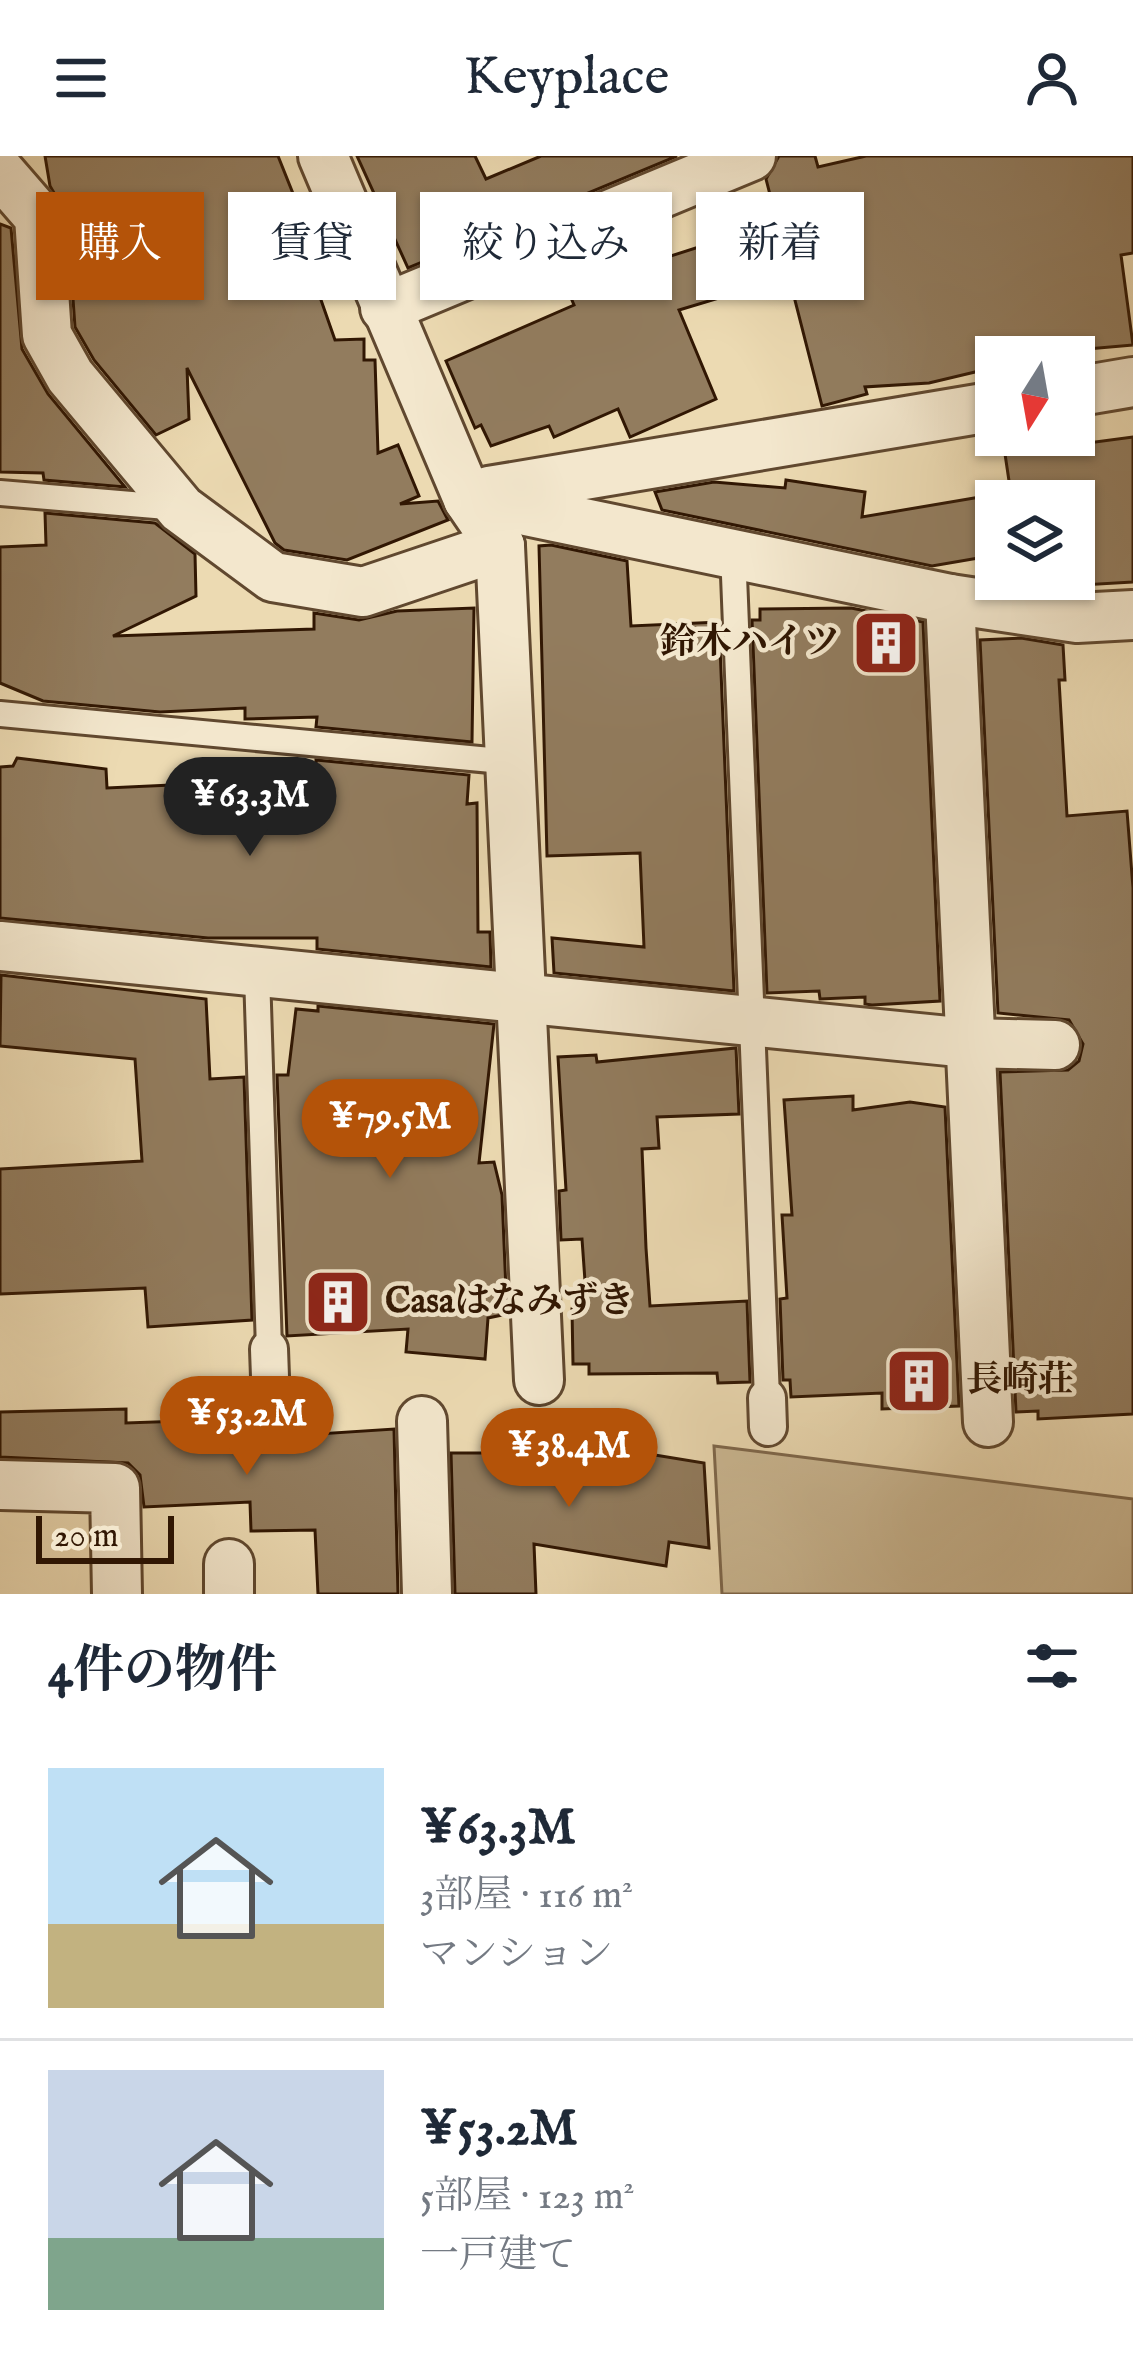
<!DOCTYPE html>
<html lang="ja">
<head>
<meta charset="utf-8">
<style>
	:root { --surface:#fff; --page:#f6f6f7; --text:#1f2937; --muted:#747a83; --line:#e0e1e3; --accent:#b45309 }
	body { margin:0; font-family:"IM FELL English","Noto Serif JP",serif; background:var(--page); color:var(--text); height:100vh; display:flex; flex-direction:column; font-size:45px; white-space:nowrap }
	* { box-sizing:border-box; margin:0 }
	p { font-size:39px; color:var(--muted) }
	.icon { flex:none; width:66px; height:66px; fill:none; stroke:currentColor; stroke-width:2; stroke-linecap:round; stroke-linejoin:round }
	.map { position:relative; height:1438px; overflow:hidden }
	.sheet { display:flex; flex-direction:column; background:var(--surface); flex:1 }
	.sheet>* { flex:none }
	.banner { position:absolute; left:36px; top:36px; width:1062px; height:108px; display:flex; gap:24px }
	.needle { width:78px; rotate:191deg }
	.buttons { position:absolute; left:975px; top:180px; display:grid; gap:24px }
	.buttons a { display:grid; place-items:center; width:120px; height:120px; border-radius:0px; background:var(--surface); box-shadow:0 3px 9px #0004; font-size:60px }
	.scale { position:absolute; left:36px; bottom:30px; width:138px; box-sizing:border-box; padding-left:12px; border:6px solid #311703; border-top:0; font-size:33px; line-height:42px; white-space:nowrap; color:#311703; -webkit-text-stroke:9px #f3e7cd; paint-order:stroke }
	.price { position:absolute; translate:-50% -102px; padding:0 27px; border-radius:42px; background:var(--accent); color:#fff; font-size:39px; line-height:78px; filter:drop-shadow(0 3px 6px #0008) }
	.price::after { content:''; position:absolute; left:50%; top:72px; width:36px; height:27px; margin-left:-18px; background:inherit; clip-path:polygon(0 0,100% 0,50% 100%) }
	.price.active { background:#222; color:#fff }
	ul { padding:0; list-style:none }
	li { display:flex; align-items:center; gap:36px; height:300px; padding:0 48px }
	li+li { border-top:3px solid var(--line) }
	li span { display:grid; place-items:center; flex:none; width:336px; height:240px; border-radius:0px; color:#555 }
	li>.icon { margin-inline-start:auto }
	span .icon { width:144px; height:144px; fill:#fffc; stroke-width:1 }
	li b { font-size:51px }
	h2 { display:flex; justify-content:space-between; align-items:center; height:144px; padding:0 48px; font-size:51px }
	.tag { padding:0 42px; border-radius:0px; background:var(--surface); box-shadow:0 3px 9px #0004; font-size:42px; line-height:108px }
	.tag.active { background:var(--accent); color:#fff }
	header { display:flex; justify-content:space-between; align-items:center; height:156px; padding:0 48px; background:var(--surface); font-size:54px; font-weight:600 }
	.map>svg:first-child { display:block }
	.green { fill:#ccb994; stroke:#7e684c; stroke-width:3 }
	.building { fill:#927c5e; stroke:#311703; stroke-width:3 }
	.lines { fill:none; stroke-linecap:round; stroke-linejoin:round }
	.service-casing { stroke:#60482f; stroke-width:30 }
	.pedestrian-casing { stroke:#60482f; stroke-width:42 }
	.minor-casing { stroke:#60482f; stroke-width:54 }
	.service { stroke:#f3e7cd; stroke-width:24 }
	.pedestrian { stroke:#f3e7cd; stroke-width:36 }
	.minor { stroke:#f3e7cd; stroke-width:48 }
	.labels { text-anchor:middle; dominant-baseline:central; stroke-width:9; stroke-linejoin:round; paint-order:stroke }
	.poi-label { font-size:36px; font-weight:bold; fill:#311703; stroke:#f3e7cd; text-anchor:start }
</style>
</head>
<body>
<header><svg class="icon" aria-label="menu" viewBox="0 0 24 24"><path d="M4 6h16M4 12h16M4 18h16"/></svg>Keyplace<svg class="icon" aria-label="person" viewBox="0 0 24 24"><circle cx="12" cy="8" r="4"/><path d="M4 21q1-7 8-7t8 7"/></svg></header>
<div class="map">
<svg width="1133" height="1438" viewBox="0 0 1133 1438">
	<rect width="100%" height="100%" fill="#ecdab2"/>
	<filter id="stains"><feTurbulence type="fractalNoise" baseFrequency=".00167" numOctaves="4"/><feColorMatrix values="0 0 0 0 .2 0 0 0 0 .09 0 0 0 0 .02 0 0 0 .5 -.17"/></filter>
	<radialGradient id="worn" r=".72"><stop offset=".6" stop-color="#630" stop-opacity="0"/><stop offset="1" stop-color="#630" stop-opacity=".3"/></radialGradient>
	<polygon class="green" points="714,1290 1133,1343 1133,1438 722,1438"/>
	<g class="building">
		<polygon points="45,0 278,0 326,120 314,124 335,184 364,183 364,204 375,204 378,297 398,289 419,340 400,348 438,345 448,364 347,404 284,394 275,387 187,212 189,263 156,279 94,204 75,171 67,59 50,30"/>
		<polygon points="357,0 475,0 486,23 541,0 677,0 408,112"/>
		<polygon points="779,0 815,0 818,11 866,0 1133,0 1133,97 1121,99 1133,189 996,201 996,211 929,227 865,231 867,238 822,250 789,121 679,154 716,243 630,281 618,253 554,281 549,270 491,290 481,269 475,272 446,205 574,149 558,111 591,97 602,122 777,66 766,23"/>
		<polygon points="0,68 11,72 22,193 48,238 125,331 44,324 43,317 0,316"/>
		<polygon points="1133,281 1133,426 1082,429 1078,345 1012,345 1005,298"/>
		<polygon points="786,324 865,336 862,361 986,340 996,399 932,410 662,354 655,336 714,326 785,332"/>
		<polygon points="45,357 155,367 195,398 196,440 113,480 314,473 314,457 359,464 397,455 474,452 472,586 316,571 317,561 245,563 245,552 160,556 43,545 0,527 0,391 46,389"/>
		<polygon points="551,389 627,405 631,470 719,466 734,835 554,817 552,782 644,791 640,697 547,700 539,390"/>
		<polygon points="851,452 923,466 940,845 872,849 865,848 865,841 820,843 819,835 767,837 752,464 760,464 760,453"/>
		<polygon points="1021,482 1063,489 1065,524 1059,524 1067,660 1127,655 1133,732 1133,1258 1038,1263 1038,1255 1016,1256 1000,916 1068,914 1079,905 1083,888 1069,864 998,857 980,484"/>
		<polygon points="17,602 106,613 107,632 193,628 193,624 316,638 316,604 469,619 467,648 477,647 478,776 490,776 491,811 317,793 317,782 208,782 0,762 0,611 13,610"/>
		<polygon points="1,819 206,843 210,923 244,921 252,1164 148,1171 145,1132 0,1138 0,1013 142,1005 135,903 0,890"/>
		<polygon points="318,850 494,868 479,1007 494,1006 502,1039 507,1158 488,1162 485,1203 406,1196 408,1173 287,1180 277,919 288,919 296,853 318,855"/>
		<polygon points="736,892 739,958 657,961 659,992 642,993 646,1092 650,1150 747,1145 750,1226 718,1227 717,1217 589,1218 589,1208 573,1208 572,1153 587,1153 582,1083 561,1084 559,1035 566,1034 558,901 596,899 597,906"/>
		<polygon points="853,940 853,954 910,946 945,951 959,1250 882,1253 882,1237 791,1241 790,1224 783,1224 780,1143 787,1142 782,1059 792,1059 784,944"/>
		<polygon points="126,1253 126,1267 302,1261 303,1279 394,1273 398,1438 318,1438 315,1374 251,1375 250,1346 144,1351 140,1319 128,1307 0,1301 0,1256"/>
		<polygon points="551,1282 704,1307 709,1392 669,1386 666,1410 534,1388 536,1438 455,1438 451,1297 551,1297"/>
	</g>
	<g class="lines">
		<defs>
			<g id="service">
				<polyline points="0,337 179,352"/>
				<polyline points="733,395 767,1242"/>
				<polyline points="0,558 512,606"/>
				<polyline points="257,818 269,1193"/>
			</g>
			<g id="pedestrian">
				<polyline points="269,1193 270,1221"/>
				<polyline points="767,1242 768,1271"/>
			</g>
			<g id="minor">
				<polyline points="323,0 468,343 500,390 539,1224"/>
				<polyline points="0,16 39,61 47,179 70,220 181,353 273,421 363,436 500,390"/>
				<polyline points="385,152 751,0"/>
				<polyline points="1074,236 1133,226"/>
				<polyline points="489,335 996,250"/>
				<polyline points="468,343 950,443 1077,462 1133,459"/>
				<polyline points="950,443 988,1266"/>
				<polyline points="0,790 969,887 1055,889"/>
				<polyline points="422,1265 427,1438"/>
				<polyline points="0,1329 115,1332 117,1438"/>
				<polyline points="229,1408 229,1438"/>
			</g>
		</defs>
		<use href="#service" class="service-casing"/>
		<use href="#pedestrian" class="pedestrian-casing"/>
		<use href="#minor" class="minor-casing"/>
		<use href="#service" class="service"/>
		<use href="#pedestrian" class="pedestrian"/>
		<use href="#minor" class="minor"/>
	</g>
	<defs>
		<symbol id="building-square" viewBox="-11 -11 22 22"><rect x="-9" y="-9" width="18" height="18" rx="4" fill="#8f2418" stroke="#f3e7cd"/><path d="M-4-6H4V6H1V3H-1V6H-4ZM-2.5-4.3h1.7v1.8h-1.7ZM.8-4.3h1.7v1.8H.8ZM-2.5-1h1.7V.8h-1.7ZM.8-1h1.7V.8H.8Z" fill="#fff"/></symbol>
	</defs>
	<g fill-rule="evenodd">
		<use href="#building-square" x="848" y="449" width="76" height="76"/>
		<use href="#building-square" x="300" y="1108" width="76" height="76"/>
		<use href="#building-square" x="881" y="1187" width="76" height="76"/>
	</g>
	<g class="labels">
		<g class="poi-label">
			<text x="840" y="487" text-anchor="end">鈴木ハイツ</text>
			<text x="385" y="1146">Casaはなみずき</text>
			<text x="966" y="1225">長崎荘</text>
		</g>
	</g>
	<rect width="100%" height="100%" filter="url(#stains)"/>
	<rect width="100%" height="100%" fill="url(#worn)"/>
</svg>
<div class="buttons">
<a><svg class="needle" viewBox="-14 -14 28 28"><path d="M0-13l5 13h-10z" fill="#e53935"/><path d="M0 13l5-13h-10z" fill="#747a83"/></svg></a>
<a><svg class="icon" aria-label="layers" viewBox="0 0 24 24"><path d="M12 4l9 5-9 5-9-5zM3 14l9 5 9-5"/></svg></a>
</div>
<div class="scale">20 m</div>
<b class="price active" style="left:250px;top:703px">¥63.3M</b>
<b class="price" style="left:390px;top:1025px">¥79.5M</b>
<b class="price" style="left:247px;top:1322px">¥53.2M</b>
<b class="price" style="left:569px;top:1354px">¥38.4M</b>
<div class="banner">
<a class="tag active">購入</a>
<a class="tag">賃貸</a>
<a class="tag">絞り込み</a>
<a class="tag">新着</a>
</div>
</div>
<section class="sheet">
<h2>4件の物件<svg class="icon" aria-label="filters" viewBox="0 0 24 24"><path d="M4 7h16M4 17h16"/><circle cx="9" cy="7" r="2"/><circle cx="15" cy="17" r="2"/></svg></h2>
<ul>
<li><span style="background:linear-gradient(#bfe0f5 65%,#c2b280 0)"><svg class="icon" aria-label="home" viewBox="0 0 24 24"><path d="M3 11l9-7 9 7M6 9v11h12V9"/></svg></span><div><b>¥63.3M</b><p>3部屋 · 116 m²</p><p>マンション</p></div></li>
<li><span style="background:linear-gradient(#c9d6e8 70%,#7fa58c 0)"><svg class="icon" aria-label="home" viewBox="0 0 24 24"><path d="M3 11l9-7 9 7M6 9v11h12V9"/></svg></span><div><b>¥53.2M</b><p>5部屋 · 123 m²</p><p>一戸建て</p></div></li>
</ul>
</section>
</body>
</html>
